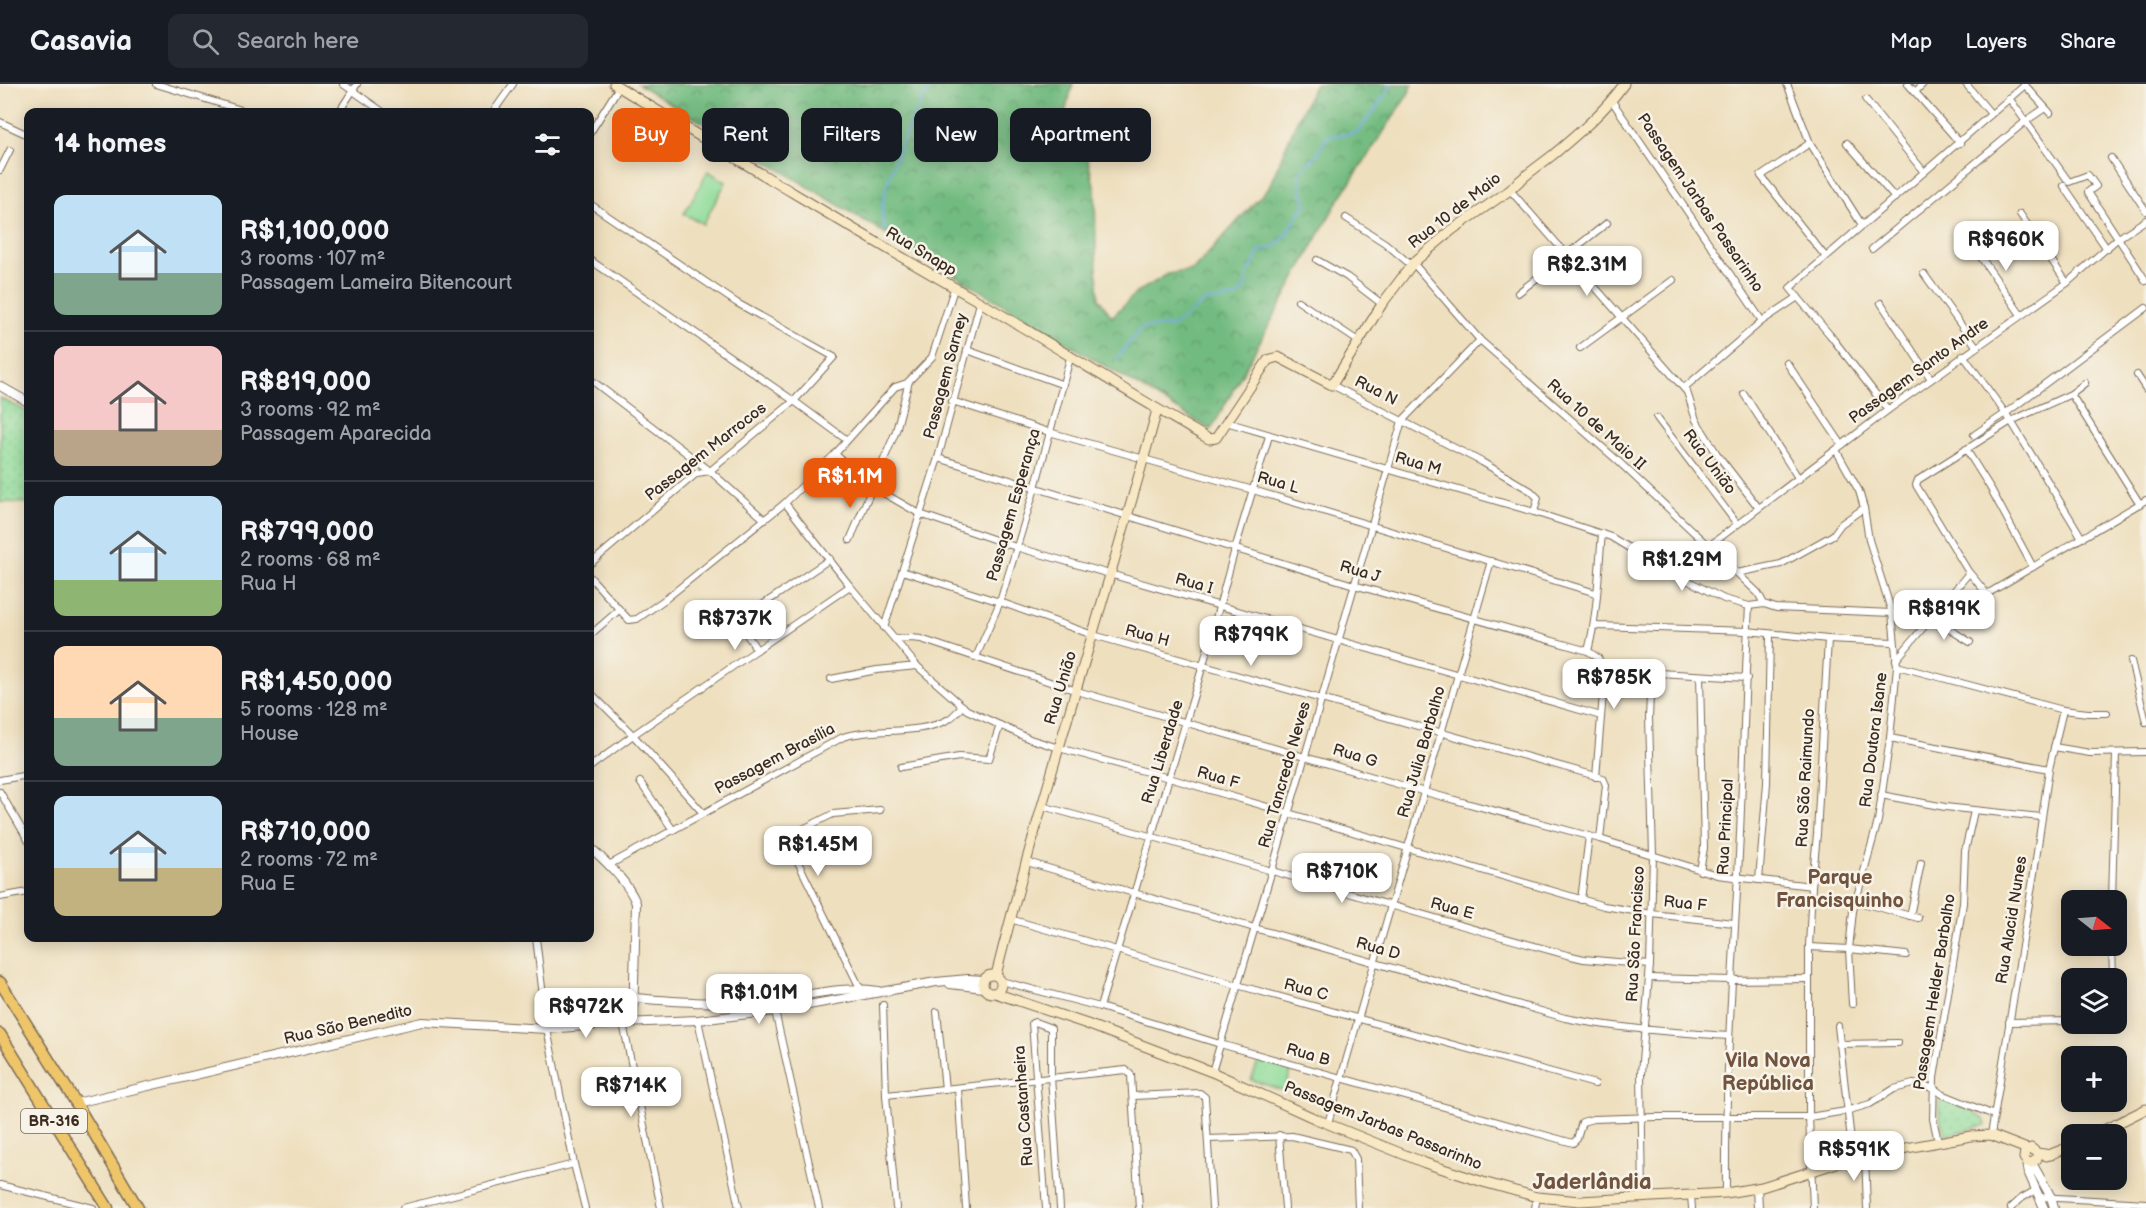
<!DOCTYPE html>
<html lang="en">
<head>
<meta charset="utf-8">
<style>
	:root { --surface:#171b24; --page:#242831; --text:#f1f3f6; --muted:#9ea1a6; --line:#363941; --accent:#ea580c }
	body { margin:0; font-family:"Balsamiq Sans",sans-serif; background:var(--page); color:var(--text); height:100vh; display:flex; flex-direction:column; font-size:22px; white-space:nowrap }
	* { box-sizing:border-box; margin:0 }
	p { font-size:20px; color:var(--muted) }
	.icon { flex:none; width:33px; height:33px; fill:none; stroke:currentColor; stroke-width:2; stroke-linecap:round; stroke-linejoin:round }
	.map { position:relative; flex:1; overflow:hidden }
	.panel { position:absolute; left:24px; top:24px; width:570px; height:834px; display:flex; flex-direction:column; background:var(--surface); border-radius:12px; box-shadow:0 3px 15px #0003 }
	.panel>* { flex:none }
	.top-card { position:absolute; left:612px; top:24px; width:570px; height:54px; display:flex; gap:12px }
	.needle { width:39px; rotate:107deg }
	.tools { position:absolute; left:2061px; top:806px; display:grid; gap:12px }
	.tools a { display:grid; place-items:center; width:66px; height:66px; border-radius:12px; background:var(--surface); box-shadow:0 3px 15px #0003; font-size:30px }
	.price { position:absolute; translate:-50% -51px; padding:0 14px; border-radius:12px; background:#fff; color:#222; font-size:20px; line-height:39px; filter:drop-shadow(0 2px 3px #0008) }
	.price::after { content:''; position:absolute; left:50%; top:36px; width:18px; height:14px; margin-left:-9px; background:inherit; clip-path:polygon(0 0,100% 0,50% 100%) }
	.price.on { background:var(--accent); color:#fff }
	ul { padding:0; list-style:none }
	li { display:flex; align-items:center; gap:18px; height:150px; padding:0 30px }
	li+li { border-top:2px solid var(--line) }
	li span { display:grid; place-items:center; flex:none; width:168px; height:120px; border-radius:12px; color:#555 }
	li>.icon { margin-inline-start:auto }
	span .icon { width:72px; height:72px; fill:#fffc; stroke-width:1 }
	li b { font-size:26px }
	h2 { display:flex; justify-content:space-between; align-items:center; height:72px; padding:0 30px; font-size:26px }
	.chip { padding:0 21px; border-radius:12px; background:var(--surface); box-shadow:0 3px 15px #0003; font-size:21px; line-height:54px }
	.chip.on { background:var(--accent); color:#fff }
	header { display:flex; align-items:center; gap:36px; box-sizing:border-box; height:84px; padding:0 30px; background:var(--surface); border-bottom:2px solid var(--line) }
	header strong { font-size:28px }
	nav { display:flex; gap:33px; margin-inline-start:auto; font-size:21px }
	.search { width:420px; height:54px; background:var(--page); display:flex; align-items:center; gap:15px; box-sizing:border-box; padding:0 21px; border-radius:12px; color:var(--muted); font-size:22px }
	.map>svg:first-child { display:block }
	.grass { fill:url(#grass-dots); stroke:#64825b; stroke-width:1.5 }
	.forest { fill:url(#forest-crowns); stroke:#56724f; stroke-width:1.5 }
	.pitch { fill:#8ddb98; stroke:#64825b; stroke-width:1.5 }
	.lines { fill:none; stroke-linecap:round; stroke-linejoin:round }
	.stream { stroke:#77aae4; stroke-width:2 }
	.minor-casing { stroke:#7a6956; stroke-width:8 }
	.tertiary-casing { stroke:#7a6956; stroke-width:10 }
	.secondary-casing { stroke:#7a6956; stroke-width:11 }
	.trunk-casing { stroke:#7a6956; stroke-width:13 }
	.minor { stroke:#fff; stroke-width:6 }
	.tertiary { stroke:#fff; stroke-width:8 }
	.secondary { stroke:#f8e8c3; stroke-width:9 }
	.trunk { stroke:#eec569; stroke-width:10 }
	.labels { text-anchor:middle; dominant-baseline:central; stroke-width:5; stroke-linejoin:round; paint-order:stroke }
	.shield { fill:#f7f3e8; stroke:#73665b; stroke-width:1.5 }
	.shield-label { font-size:15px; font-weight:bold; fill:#3b2a1e }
	.street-label { font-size:16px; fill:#3b2a1e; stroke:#f7f3e8 }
	.quarter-label { font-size:20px; font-weight:bold; fill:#72533e; stroke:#f7f3e8 }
	.district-label { font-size:22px; font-weight:bold; fill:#72533e; stroke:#f7f3e8 }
</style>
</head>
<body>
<header>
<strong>Casavia</strong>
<div class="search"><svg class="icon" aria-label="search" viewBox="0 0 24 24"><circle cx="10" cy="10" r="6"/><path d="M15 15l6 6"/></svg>Search here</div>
<nav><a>Map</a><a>Layers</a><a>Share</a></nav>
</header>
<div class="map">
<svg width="2146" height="1124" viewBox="0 0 2146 1124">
	<defs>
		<pattern id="grass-dots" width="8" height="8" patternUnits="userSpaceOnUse" patternTransform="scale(1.5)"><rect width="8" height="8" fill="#8ddb98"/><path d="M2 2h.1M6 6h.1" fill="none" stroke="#7bbc83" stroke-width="1.8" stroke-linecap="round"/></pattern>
		<pattern id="forest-crowns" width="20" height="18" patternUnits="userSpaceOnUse" patternTransform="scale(1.5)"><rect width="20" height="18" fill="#72bb80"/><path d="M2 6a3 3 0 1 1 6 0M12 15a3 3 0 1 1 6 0" fill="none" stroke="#5f9868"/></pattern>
	</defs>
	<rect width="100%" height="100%" fill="#f7f3e8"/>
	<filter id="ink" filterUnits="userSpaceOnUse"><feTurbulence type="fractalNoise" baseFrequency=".0167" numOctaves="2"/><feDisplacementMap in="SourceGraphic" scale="12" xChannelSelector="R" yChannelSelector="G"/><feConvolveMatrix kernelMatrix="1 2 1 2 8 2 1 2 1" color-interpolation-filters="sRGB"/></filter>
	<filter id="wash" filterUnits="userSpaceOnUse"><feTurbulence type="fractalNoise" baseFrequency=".008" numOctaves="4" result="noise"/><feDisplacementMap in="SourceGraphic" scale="24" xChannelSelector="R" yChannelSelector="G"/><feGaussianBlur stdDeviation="1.35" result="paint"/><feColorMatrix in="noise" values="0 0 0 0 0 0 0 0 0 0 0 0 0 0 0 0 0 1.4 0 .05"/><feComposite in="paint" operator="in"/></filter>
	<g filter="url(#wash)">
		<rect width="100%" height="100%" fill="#eedfbe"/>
		<g class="grass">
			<polygon points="0,314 28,328 28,419 0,418"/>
			<path d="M1943,1016L1967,1024L1984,1035L1986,1041L1945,1051C1941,1039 1938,1031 1939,1018Z"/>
		</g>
		<polygon class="forest" points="638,0 1073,0 1065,28 1084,58 1095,107 1096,170 1099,215 1112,233 1136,209 1168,190 1193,186 1269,103 1295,41 1315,0 1413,0 1407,12 1336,120 1211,346"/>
		<g class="pitch">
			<polygon points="708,87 726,98 703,140 684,130"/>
			<polygon points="1259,976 1291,986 1285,1007 1251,996"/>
		</g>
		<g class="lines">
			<g class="stream">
				<path d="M885,146C884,140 882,133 882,127C882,103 916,18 933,0"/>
				<polyline points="1117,274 1141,244 1173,242 1206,217 1221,216 1238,212 1245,203 1248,187 1253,182 1259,167 1275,163 1286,151 1306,119 1301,102 1300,88 1316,72 1328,52 1356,49 1372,30 1392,0"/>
			</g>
		</g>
	</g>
	<g filter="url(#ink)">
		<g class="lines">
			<defs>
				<g id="minor">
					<polyline points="156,0 248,28"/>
					<polyline points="343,0 383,28"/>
					<polyline points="1787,0 1810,59 1862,141"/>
					<polyline points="1908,0 1960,59"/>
					<polyline points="1966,0 1991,30"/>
					<polyline points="2024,0 2050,29"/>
					<polyline points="1915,8 1923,0"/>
					<polyline points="2009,14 2069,98 2088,91 2096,102 2088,108 2146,197"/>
					<polyline points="1866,16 1924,88"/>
					<polyline points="1612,17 1762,237"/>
					<polyline points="339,28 357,0"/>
					<polyline points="493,28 513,0"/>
					<polyline points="0,38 28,51"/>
					<polyline points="590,49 619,3"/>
					<polyline points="1810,59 1761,92 1825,172"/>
					<polyline points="1847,59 1895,114"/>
					<polyline points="2111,74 2146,127"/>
					<polyline points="0,86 10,66"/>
					<polyline points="2064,102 2107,165"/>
					<polyline points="1510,106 1687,308 1696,336 1717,370 1758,423"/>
					<polyline points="590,120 737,219 834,273 794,317 710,387 697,389 590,480"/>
					<polyline points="2020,130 2067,199"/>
					<polyline points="1346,134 1385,159 1411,181"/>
					<polyline points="1971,159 2021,231"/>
					<polyline points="1872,165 2026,37 2045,24"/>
					<polyline points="590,176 794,317 847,356"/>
					<polyline points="1317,176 1347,193 1382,220"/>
					<polyline points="1413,179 1480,256 1618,377 1737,489 1758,509 1764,520"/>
					<polyline points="1924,190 1976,262"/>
					<polyline points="1518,209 1607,139"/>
					<polyline points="1298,217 1358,257"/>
					<polyline points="1881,219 1931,295"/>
					<polyline points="1580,264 1673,196"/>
					<polyline points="967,266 1061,300"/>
					<polyline points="1963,271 2011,337 2082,454"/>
					<polyline points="1787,279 1842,361"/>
					<polyline points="2137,291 2146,305"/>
					<polyline points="590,295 710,387 765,436"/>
					<polyline points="2085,299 2071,310 2011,337 1918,396 1916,401 1968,487 1987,510 2146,416"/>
					<polyline points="1332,301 1482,378 1531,407 1538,414 1534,428"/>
					<polyline points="1684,304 1762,237 1798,213"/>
					<polyline points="1744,310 1799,395"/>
					<polyline points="2071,310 2140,420"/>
					<polyline points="952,317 1049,348 1253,406 1596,509"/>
					<polyline points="1888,326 1830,251 1790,204 2025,1"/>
					<polyline points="1657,334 1737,440"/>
					<polyline points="1226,338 1534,428 1602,450 1611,453 1657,481 1724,515 1749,522 1764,520 1776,524 1892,529"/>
					<polyline points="1974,351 2006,329 2146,224"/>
					<polyline points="1966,365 1991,405 2033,483"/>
					<polyline points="1836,366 1859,407 1864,424 1869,456 1892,529 1897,582 1890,654 1878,737 1853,827 1849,865 1852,920"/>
					<polyline points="835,370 873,403 920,430 1016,463 1601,632"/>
					<polyline points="938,374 1354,501 1588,567 1598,574 1605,586 1596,693"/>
					<polyline points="785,419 850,502 917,582 967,626 1030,655 1059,664 1169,694 1604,822 1652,830 1734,839"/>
					<polyline points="850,456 896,347 909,297"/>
					<polyline points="1709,462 1888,326 2067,199 2117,155 2146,136"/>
					<polyline points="902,487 1000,518 1093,551 1603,694 1606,701 1600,755"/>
					<polyline points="1737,489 1781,480 1833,451 1841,440 1864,424"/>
					<polyline points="590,493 629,536 637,535 667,514 785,419 835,370 895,303 907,299 932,273 954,205"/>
					<polyline points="1931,534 1970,558"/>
					<polyline points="1595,541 1598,542 1747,547 1828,555 1893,558"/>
					<polyline points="884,544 938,374 980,219"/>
					<polyline points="590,551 619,526"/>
					<polyline points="895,555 911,554 921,555 1077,607 1425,708 1600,755 1717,791 1812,802"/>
					<polyline points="757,566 740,540 746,532 830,475"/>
					<path d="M1588,567C1598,529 1598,489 1602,450"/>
					<polyline points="976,573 1000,518 1035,404 1070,274"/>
					<polyline points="1896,576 1969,489"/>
					<polyline points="2131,577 2146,638"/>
					<polyline points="1897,582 2063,626 2088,629 2107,629"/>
					<polyline points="1605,586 1747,594"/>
					<polyline points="1700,592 1704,764 1700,787"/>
					<polyline points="831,595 877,586 917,582"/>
					<polyline points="590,608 633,651 703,729"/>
					<polyline points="1890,654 2049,685"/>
					<polyline points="2054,663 2090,669 2146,668"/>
					<polyline points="590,683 633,651 850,502"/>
					<polyline points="901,683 959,673 989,675 1000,641"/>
					<polyline points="0,696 28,691"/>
					<polyline points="640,698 673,746"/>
					<polyline points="0,708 28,756"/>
					<polyline points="1881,711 1945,723 2041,733"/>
					<path d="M1042,722C1218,770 1392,823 1567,871L1584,875L1650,881"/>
					<path d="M1027,778L1565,934C1619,945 1673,948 1728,952"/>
					<path d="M609,781L843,653C875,643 919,652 949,635C954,632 958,626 963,622"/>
					<polyline points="1759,796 1767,699 1770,551"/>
					<polyline points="0,813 28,808"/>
					<polyline points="1581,816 1589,752"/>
					<polyline points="2112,816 2116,669"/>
					<polyline points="1855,817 1918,834"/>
					<polyline points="1910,832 1921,779"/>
					<polyline points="1010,835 1237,901 1595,1000"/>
					<polyline points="536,854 547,945 574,1080 585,1124"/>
					<polyline points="2112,861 2113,894"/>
					<polyline points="1809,863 1849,865 1906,871"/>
					<polyline points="1649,894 1731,896 1808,895"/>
					<polyline points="1001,897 1100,923 1220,960 1573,1059 1577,1055 1582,1038 1593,1035 1656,1033 1809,1033 1846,1027 1870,1020 1894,1005 1913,1000 1933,1004 1942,1010 1994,1031"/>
					<polyline points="860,904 793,768 792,756 799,747 833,730 880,726"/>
					<polyline points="883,921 886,1011 896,1124"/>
					<polyline points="1100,923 1203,581 1235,465 1269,352"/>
					<polyline points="775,927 819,1124"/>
					<polyline points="937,928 945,1005"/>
					<polyline points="698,936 739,1124"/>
					<polyline points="2009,938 2072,937"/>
					<polyline points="623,939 661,1124"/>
					<polyline points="2114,939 2114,945"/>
					<polyline points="1838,942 1853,1074"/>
					<polyline points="1839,960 1898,959"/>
					<polyline points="1212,988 1272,786 1402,337 1480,256"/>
					<polyline points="958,1004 966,1124"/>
					<polyline points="886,1011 1126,986 1131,991 1139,1124"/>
					<polyline points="1133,1012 1200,1009 1205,1013 1212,1124"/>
					<polyline points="1328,1039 1491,477"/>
					<polyline points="1279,1051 1285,1124"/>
					<polyline points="1991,1051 2034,789 2049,685 2063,626"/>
					<polyline points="1208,1055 1292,1052 1351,1066 1356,1075 1358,1124"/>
					<polyline points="1938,1057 1933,1035 1934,994 1963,819 1965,767 1974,727"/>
					<polyline points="1865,1071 1867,1124"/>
					<polyline points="0,1101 93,1124"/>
					<path d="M1726,1109C1725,1002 1732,897 1738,790C1743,701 1744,611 1749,522"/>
					<polyline points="1643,1112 1641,990 1650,881 1653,771 1649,634 1651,589"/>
					<polyline points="1691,1112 1692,1124"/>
					<polyline points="2040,1113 2146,1119"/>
					<polyline points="403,1124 574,1080"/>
					<polyline points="1046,1124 1032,939 1035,938 1051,944 1051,993 1060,1124"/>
					<polyline points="1535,1124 1537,1113"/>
					<polyline points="1813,1124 1809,1033 1809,863 1812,802 1817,750 1828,555"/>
					<polyline points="2011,1124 2022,1114 2036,1106"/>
				</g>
				<g id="tertiary">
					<polyline points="0,302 28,318"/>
					<path d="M590,763C607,779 628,798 636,819L633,938"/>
					<polyline points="950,900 984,904"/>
					<path d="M634,914C681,918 726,921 773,916C807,912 844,901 878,907"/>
					<polyline points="76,1019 422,938 547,945 623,939 698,936 775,927 936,898 968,895 984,896"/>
					<polyline points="2027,1078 2029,1090 2044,1124"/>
					<polyline points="2032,1079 2051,1113 2054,1124"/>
					<polyline points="1757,1104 1758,1124"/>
				</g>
				<g id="secondary">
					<path d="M614,0C735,74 856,148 980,218C1057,263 1131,311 1209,355L1216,354L1268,276L1278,273L1332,301L1382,220L1413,179L1452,146L1510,106C1523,92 1539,82 1554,70C1579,49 1605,27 1624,0"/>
					<circle cx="992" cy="900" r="9"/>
					<path d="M996,891C1044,701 1106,515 1157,326"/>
					<polyline points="995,909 1087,940 1212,988 1316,1035 1425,1079 1483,1098 1537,1113 1580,1117 1726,1109 1762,1103 1853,1074 1971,1052 1991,1051 2027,1065"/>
					<polyline points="2096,1050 2146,1025"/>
					<polyline points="2037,1069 2037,1075 2032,1079 2027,1078 2024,1074 2025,1067 2031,1064 2037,1069 2051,1071"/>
					<polyline points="2046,1072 2072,1062"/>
				</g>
				<g id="trunk">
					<polyline points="0,898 76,1019 138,1124"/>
					<polyline points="0,950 108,1124"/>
				</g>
			</defs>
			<use href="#minor" class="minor-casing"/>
			<use href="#tertiary" class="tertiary-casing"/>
			<use href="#secondary" class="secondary-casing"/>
			<use href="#trunk" class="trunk-casing"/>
			<use href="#minor" class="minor"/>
			<use href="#tertiary" class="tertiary"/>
			<use href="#secondary" class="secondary"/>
			<use href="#trunk" class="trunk"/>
		</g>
	</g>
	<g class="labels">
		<rect class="shield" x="21" y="1025" width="66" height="24" rx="4.5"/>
		<g class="shield-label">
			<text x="54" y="1037">BR-316</text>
		</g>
		<g class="street-label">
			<text transform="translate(1700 119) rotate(56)">Passagem Jarbas Passarinho</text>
			<text transform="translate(1455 127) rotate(-38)">Rua 10 de Maio</text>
			<text transform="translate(921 168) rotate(31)">Rua Snapp</text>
			<text transform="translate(1919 287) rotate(-36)">Passagem Santo Andre</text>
			<text transform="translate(946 292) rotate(-75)">Passagem Sarney</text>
			<text transform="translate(1376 307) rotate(27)">Rua N</text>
			<text transform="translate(1596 341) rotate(42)">Rua 10 de Maio II</text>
			<text transform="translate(706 368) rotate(-38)">Passagem Marrocos</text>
			<text transform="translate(1709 378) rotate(53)">Rua União</text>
			<text transform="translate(1418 380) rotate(16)">Rua M</text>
			<text transform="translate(1278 399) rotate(16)">Rua L</text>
			<text transform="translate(1014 421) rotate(-74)">Passagem Esperança</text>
			<text transform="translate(1360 488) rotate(16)">Rua J</text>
			<text transform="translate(1194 500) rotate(16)">Rua I</text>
			<text transform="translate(1147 552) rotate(15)">Rua H</text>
			<text transform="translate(1061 604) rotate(-73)">Rua União</text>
			<text transform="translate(1874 656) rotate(-83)">Rua Doutora Isane</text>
			<text transform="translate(1163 668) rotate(-73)">Rua Liberdade</text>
			<text transform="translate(1422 668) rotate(-74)">Rua Julia Barbalho</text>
			<text transform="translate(1355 672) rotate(17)">Rua G</text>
			<text transform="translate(775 675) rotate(-28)">Passagem Brasília</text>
			<text transform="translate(1285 691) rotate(-74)">Rua Tancredo Neves</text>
			<text transform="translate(1218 694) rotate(16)">Rua F</text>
			<text transform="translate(1806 694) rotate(-87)">Rua São Raimundo</text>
			<text transform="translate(1726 743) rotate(-87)">Rua Principal</text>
			<text transform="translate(1685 820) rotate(6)">Rua F</text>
			<text transform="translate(1452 825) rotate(15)">Rua E</text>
			<text transform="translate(2012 836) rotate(-81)">Rua Alacid Nunes</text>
			<text transform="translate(1636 850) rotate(-87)">Rua São Francisco</text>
			<text transform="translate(1378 865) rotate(16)">Rua D</text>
			<text transform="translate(1306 906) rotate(15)">Rua C</text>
			<text transform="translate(1935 908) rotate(-81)">Passagem Helder Barbalho</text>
			<text transform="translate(348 941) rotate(-13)">Rua São Benedito</text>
			<text transform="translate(1308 971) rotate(16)">Rua B</text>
			<text transform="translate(1024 1022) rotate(-94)">Rua Castanheira</text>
			<text transform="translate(1383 1042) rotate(22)">Passagem Jarbas Passarinho</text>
		</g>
		<g class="quarter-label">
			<text x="1840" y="794">Parque<tspan x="1840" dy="23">Francisquinho</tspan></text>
			<text x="1768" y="977">Vila Nova<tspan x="1768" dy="23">República</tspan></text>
		</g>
		<g class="district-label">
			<text x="1592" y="1098">Jaderlândia</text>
		</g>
	</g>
</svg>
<div class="tools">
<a><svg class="needle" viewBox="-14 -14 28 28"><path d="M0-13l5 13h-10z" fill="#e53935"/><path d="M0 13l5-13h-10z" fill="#9ea1a6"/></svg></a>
<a><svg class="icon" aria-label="layers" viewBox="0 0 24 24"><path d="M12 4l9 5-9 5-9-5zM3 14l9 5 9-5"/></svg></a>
<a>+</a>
<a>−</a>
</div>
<b class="price" style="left:2006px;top:188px">R$960K</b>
<b class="price" style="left:1587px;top:213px">R$2.31M</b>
<b class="price on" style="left:850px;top:425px">R$1.1M</b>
<b class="price" style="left:1682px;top:508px">R$1.29M</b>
<b class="price" style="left:1944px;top:557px">R$819K</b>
<b class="price" style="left:735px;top:567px">R$737K</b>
<b class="price" style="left:1251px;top:583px">R$799K</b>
<b class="price" style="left:1614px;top:626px">R$785K</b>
<b class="price" style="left:818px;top:793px">R$1.45M</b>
<b class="price" style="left:1342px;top:820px">R$710K</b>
<b class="price" style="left:759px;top:941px">R$1.01M</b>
<b class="price" style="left:586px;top:955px">R$972K</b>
<b class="price" style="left:631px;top:1034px">R$714K</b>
<b class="price" style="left:1854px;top:1098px">R$591K</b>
<div class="top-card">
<a class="chip on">Buy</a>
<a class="chip">Rent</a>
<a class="chip">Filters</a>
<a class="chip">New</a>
<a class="chip">Apartment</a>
</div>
<section class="panel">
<h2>14 homes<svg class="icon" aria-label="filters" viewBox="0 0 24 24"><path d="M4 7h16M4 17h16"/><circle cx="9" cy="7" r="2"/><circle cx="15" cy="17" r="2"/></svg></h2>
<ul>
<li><span style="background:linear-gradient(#bfe0f5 65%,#7fa58c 0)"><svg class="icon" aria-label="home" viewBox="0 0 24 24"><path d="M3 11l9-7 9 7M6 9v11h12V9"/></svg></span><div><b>R$1,100,000</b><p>3 rooms · 107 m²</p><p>Passagem Lameira Bitencourt</p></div></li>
<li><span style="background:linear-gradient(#f6c9c9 70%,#b9a48a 0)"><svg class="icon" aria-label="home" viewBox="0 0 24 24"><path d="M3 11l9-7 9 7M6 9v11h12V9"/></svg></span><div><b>R$819,000</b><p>3 rooms · 92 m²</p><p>Passagem Aparecida</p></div></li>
<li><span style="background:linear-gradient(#bfe0f5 70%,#8fb573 0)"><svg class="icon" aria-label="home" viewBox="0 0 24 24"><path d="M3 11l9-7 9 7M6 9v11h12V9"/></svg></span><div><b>R$799,000</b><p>2 rooms · 68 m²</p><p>Rua H</p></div></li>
<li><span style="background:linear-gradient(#ffd9b3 60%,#7fa58c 0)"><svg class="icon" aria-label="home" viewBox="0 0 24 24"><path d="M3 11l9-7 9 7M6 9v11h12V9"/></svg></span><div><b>R$1,450,000</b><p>5 rooms · 128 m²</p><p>House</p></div></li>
<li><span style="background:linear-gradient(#bfe0f5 60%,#c2b280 0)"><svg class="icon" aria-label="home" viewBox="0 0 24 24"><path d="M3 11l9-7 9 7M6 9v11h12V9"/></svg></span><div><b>R$710,000</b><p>2 rooms · 72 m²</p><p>Rua E</p></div></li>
</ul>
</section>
</div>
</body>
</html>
